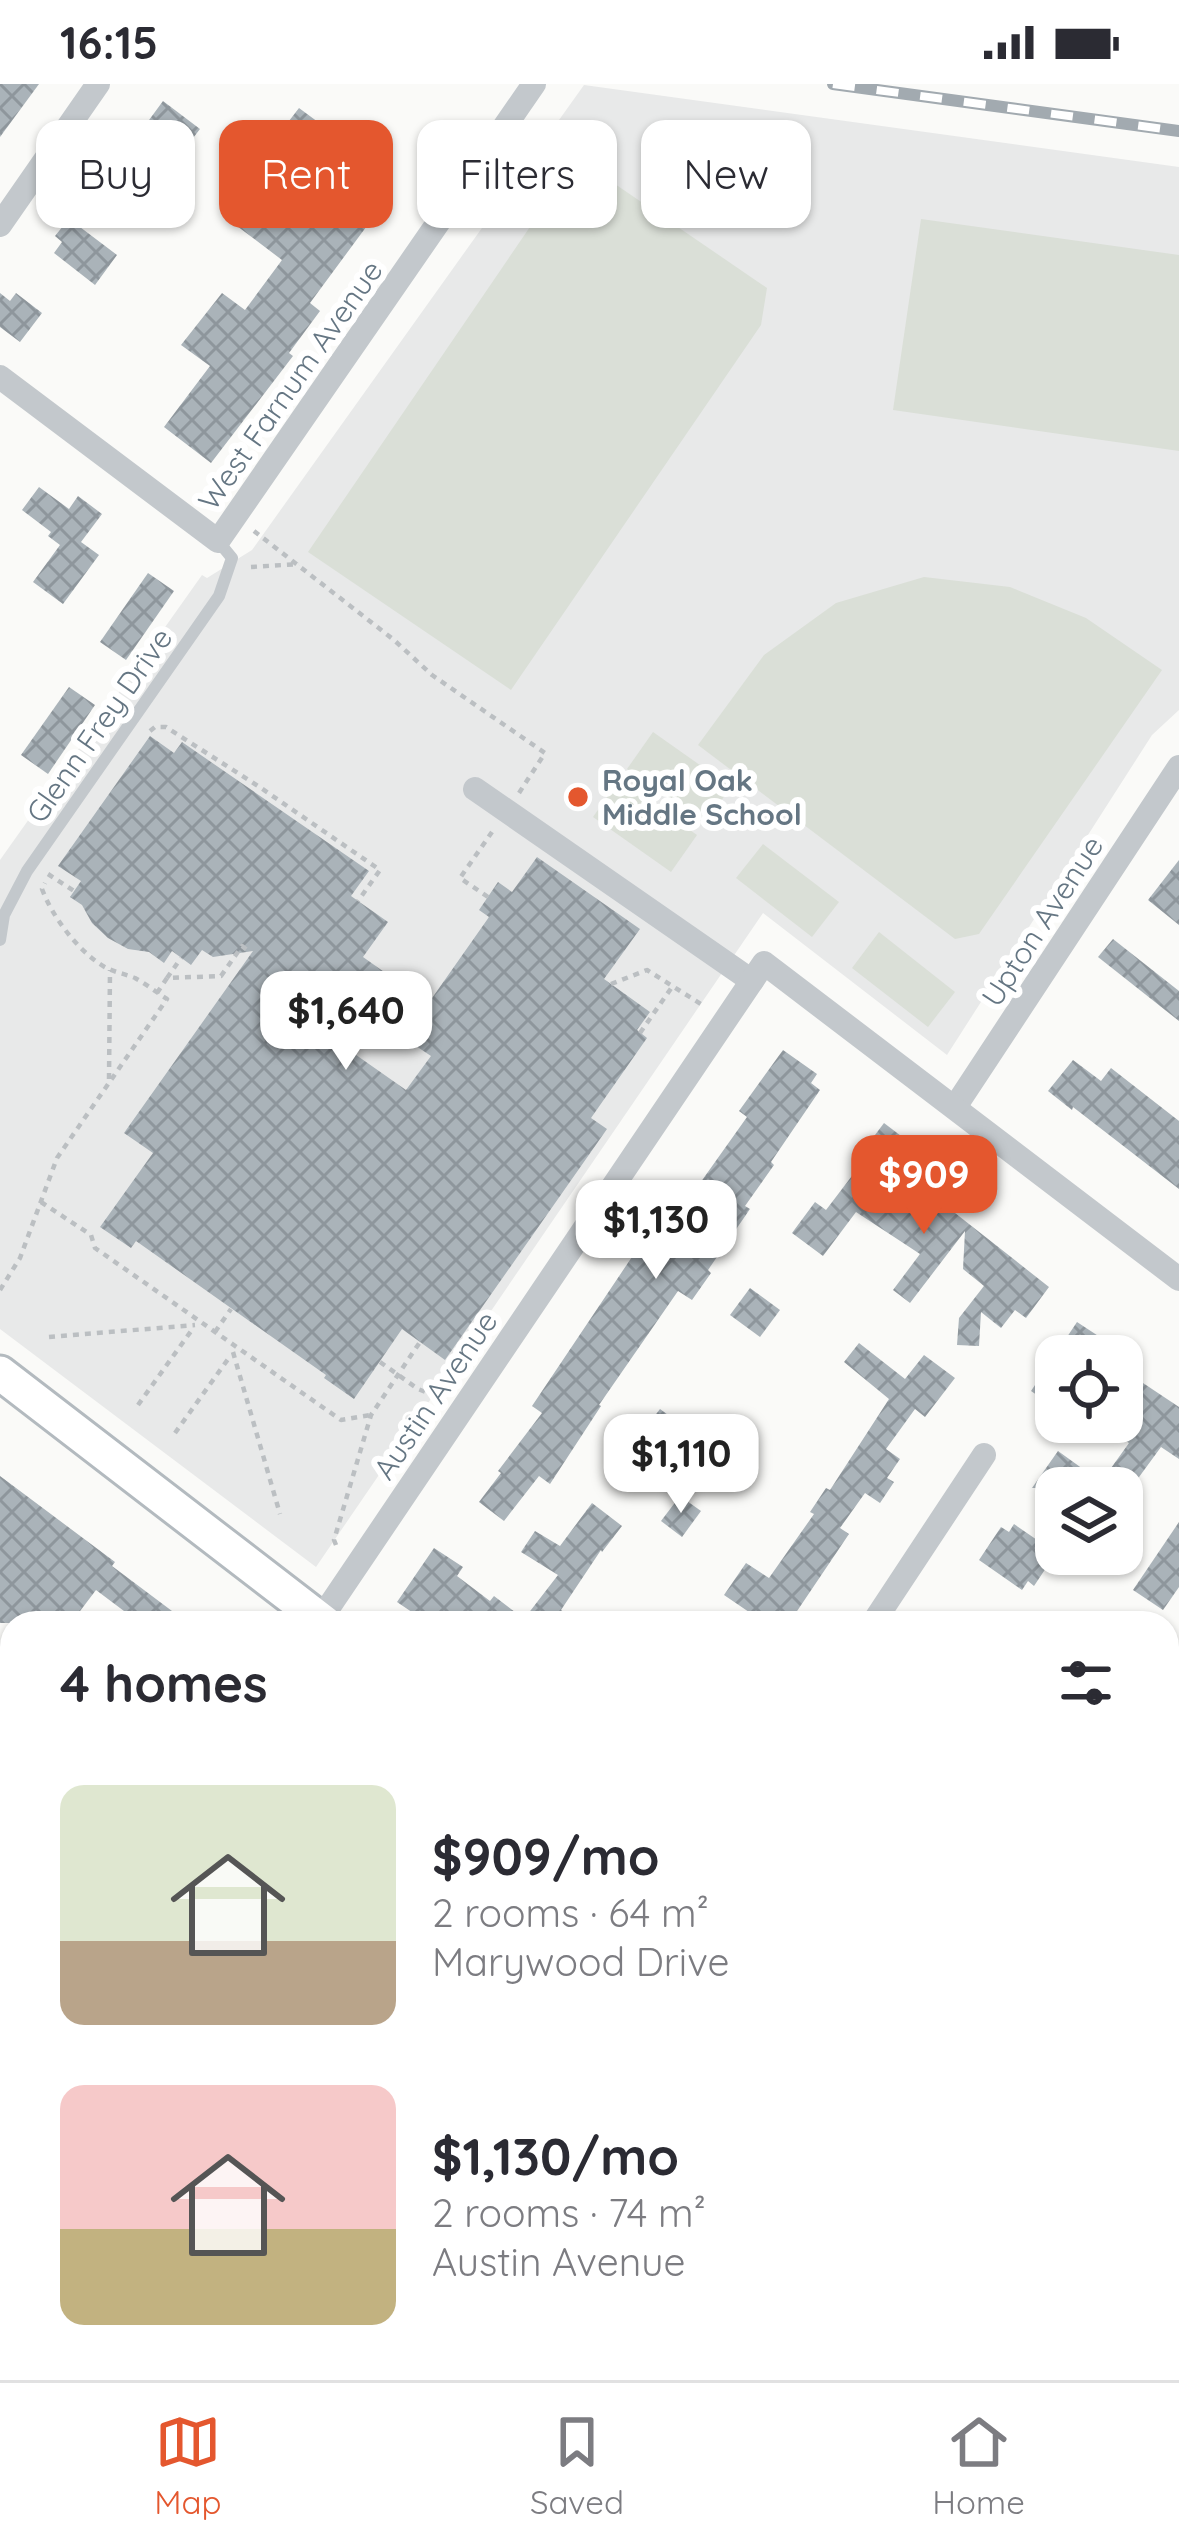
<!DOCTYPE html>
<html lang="en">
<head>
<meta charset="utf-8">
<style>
	:root { --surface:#fff; --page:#f2f2f3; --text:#2b2b33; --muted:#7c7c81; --line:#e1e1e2; --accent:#e4572e }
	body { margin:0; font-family:Quicksand,sans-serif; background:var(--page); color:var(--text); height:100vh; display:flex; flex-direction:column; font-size:45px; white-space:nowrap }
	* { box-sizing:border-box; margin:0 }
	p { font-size:39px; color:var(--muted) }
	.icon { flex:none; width:66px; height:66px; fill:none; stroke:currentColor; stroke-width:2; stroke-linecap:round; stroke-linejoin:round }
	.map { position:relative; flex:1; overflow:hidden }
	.sheet { position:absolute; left:0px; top:1527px; width:1179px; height:771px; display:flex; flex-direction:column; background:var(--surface); border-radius:36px 36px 0 0; box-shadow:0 3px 9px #0004 }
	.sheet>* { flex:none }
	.top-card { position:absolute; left:36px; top:36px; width:1107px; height:108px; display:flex; gap:24px }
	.controls { position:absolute; left:1035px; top:1251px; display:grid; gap:24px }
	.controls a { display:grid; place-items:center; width:108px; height:108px; border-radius:24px; background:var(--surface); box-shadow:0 3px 9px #0004; font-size:60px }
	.price { position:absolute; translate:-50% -102px; padding:0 27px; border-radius:24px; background:#fff; color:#222; font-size:39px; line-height:78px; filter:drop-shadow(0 3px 6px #0008) }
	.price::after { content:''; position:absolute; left:50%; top:72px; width:36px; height:27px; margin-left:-18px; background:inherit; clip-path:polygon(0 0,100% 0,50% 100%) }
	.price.active { background:var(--accent); color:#fff }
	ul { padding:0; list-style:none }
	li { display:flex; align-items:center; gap:36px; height:300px; padding:0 60px }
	li span { display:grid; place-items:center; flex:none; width:336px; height:240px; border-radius:24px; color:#555 }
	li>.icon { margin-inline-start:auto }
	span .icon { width:144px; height:144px; fill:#fffc; stroke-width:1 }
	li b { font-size:51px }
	h2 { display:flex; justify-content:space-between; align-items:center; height:144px; padding:0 60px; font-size:51px }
	.pill { padding:0 42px; border-radius:24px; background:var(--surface); box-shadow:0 3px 9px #0004; font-size:42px; line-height:108px }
	.pill.active { background:var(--accent); color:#fff }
	.status { display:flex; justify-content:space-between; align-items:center; height:84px; padding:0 60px; background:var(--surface); direction:ltr }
	.status svg { height:33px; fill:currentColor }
	.dock { display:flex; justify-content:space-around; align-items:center; height:168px; border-top:3px solid var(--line); background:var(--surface); font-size:33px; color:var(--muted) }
	.dock a { display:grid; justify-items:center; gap:6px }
	.dock .active { color:var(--accent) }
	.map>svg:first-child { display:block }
	.built { fill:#e8e9e9 }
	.pitch { fill:#dadfd7 }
	.building { fill:url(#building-cross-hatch) }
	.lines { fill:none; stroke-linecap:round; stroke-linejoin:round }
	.secondary-casing { stroke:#b3babf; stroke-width:39 }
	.path { stroke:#bbbfc2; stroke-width:4.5; stroke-dasharray:6 6; stroke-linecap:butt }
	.lane { stroke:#c3c8cc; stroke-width:12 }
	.street { stroke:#c3c8cc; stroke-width:24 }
	.secondary { stroke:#fff; stroke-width:33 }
	.rail-casing { stroke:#a2aab0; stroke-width:12 }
	.rail { stroke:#fff; stroke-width:8; stroke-dasharray:22; stroke-linecap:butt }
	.poi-dot { fill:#e4572e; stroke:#fff; stroke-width:4.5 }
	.labels { text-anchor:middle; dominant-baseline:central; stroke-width:12; stroke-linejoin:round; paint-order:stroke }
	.street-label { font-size:30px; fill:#657683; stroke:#fff }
	.poi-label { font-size:30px; font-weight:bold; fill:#657683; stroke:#fff; text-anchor:start }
</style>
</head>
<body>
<div class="status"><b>16:15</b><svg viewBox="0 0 49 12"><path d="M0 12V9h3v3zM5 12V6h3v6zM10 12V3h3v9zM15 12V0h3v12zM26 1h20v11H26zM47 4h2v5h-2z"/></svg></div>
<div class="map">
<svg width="1179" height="2296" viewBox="0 0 1179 2296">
	<defs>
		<pattern id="building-cross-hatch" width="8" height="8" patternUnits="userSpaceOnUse" patternTransform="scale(3)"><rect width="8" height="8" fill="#aab3b9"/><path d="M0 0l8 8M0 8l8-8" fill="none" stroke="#8e969c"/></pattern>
	</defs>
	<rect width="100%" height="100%" fill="#fafaf8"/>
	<g class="built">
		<polygon points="584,1 1179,83 1179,626 1152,651 947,971 763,829 316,1483 0,1245 0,776 202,491 207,494 252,466"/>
		<polygon points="0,1951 12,1953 12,2206 0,2197"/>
		<polygon points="117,2286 411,2286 425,2296 131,2296"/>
	</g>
	<g class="pitch">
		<polygon points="577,74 767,204 761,241 511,606 308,468"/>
		<polygon points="921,135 1179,171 1179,367 893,326"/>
		<polygon points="924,493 1010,503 1086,534 1162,586 979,850 955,855 698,661 764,571 836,519"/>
		<polygon points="653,648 731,703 705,739 627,685"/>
		<polygon points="619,696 697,751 671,788 593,733"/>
		<polygon points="763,760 839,818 812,853 736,794"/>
		<polygon points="879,848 955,908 928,943 852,884"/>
	</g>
	<g class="building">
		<polygon points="0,0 39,0 0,53"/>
		<polygon points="163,17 200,45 170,84 179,91 150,129 105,96"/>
		<polygon points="299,24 322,41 310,58 386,116 310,219 320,227 289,269 293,272 211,379 164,343 210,282 181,261 222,209 245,226 282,176 237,142 264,107 290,128 316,92 272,59"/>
		<polygon points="67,137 74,142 76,140 117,171 95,201 54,169 62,158 55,152"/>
		<polygon points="0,209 10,217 16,209 42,229 20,258 0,243"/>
		<polygon points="39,403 69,425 78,412 102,430 81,458 99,471 63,520 33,498 60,461 48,452 51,448 22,426"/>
		<polygon points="148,489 174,507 126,576 100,558"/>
		<polygon points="69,603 95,621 48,690 21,671"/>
		<polygon points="150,652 174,669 182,658 369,787 351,812 388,838 363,873 387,890 339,959 406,1006 431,972 404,954 489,833 479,826 498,798 512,808 537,773 640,845 604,895 650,928 637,946 647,954 591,1034 607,1045 445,1276 402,1245 354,1315 324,1294 326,1291 136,1157 131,1164 100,1143 153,1069 124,1049 253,867 213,873 202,866 191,881 172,867 164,879 149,868 128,865 108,854 92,839 82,821 70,813 81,797 58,782"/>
		<polygon points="1179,776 1179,841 1148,816"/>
		<polygon points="1113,855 1179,907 1179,937 1098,873"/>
		<polygon points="783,966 817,990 811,999 820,1006 771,1078 774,1081 745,1122 750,1125 708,1186 711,1189 692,1216 678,1207 599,1321 601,1322 550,1400 539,1392 504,1437 479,1418 501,1389 498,1387 542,1329 532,1322 648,1149 657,1155 691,1107 693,1109 747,1033 739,1027"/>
		<polygon points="1073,976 1101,997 1111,984 1179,1037 1179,1105 1073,1023 1072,1026 1048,1007"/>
		<polygon points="884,1039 905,1055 890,1076 945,1112 941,1118 1049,1203 1026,1234 1015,1226 1001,1244 981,1228 979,1262 957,1261 959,1234 984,1202 963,1185 965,1147 910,1219 893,1206 920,1170 856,1128 823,1172 792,1149 815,1118 826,1126 874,1063 869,1059"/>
		<polygon points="750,1204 780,1226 760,1253 730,1231"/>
		<polygon points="1077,1238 1109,1259 1100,1272 1056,1272 1056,1324 1031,1307"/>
		<polygon points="859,1259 905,1295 924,1271 955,1294 925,1333 915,1325 886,1365 900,1375 887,1394 894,1398 880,1419 865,1409 840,1444 849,1450 789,1539 765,1539 724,1511 746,1479 769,1494 814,1430 810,1428 826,1404 830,1406 889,1315 844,1278"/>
		<polygon points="1122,1285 1179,1323 1179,1375 1161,1363 1131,1404 1032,1404 1058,1367 1101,1398 1129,1359 1098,1338 1122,1338"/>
		<polygon points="660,1325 683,1342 667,1363 644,1346"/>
		<polygon points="0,1392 115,1478 112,1482 188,1539 140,1539 96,1506 71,1539 0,1539"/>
		<polygon points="680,1412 701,1427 682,1453 661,1437"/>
		<polygon points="592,1419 622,1442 602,1468 601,1466 561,1526 577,1539 428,1539 397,1518 434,1464 463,1483 457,1492 490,1517 494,1512 524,1535 558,1491 521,1468 535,1447 560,1462"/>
		<polygon points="1179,1438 1179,1503 1163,1526 1133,1506"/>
		<polygon points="1014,1440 1056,1469 1034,1502 1028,1497 1022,1506 979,1476 1001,1443 1009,1448"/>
	</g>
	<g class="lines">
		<defs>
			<g id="secondary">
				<polyline points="0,1289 325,1539"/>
				<polyline points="1167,2188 1179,2197"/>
				<polyline points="26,2286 39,2296"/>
			</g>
		</defs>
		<use href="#secondary" class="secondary-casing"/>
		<g class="path">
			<polyline points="254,447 394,556 432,591 545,669 519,709"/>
			<polyline points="251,483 299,480"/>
			<polyline points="150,647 155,643 166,643 261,704 380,786 358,817"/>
			<polyline points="48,790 74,807"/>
			<polyline points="488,813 460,794 492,748"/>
			<polyline points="167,894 181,874"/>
			<polyline points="611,900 647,886 704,922"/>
			<polyline points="157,909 167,894 221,892 242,862 251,869"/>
			<polyline points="640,949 672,903"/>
			<polyline points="109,995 110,886"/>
			<polyline points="41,1118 91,1151 95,1164 341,1336 371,1331"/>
			<path d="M0,1206L20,1174L57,1074L167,915C156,908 146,900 135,894C123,889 111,888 100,880C76,864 52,832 42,805L45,799"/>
			<polyline points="215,1248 231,1225"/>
			<polyline points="49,1253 195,1241"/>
			<polyline points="233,1268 280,1430"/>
			<polyline points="380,1278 418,1305 438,1313"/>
			<polyline points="138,1321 194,1243"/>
			<polyline points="175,1349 231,1271"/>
			<polyline points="336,1461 334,1456 371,1331 420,1258"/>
		</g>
		<g class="lane">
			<polyline points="0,856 4,831 27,787 219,512 232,474 218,457"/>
			<polyline points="0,1964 12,1972"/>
			<polyline points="398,2286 412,2296"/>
		</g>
		<g class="street">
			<polyline points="0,141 98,0"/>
			<polyline points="0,293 218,457 534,0"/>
			<polyline points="475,705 752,897"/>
			<polyline points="955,1023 1179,683"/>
			<polyline points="318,1539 764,879 1179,1195"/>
			<polyline points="873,1539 984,1371"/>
			<polyline points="1167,1669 1179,1678"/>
			<polyline points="0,2014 12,1996"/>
			<polyline points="693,2286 706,2296"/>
			<polyline points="364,2296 370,2286"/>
		</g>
		<use href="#secondary" class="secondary"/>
		<defs>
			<polyline id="rail" points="833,0 1179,47"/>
		</defs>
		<use href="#rail" class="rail-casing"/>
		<use href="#rail" class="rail"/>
	</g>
	<circle class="poi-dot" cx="578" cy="713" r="12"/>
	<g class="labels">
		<g class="street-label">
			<text transform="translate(290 301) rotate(-55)">West Farnum Avenue</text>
			<text transform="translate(99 641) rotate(-55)">Glenn Frey Drive</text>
			<text transform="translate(1042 837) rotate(-57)">Upton Avenue</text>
			<text transform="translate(435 1311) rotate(-56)">Austin Avenue</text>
		</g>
		<g class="poi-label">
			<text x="602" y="696">Royal Oak<tspan x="602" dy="34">Middle School</tspan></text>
		</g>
	</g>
</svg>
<div class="controls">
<a><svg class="icon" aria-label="locate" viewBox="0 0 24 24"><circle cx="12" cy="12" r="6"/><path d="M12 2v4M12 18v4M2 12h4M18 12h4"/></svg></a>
<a><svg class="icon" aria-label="layers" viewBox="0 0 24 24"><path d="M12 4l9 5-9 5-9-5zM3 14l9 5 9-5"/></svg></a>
</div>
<b class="price" style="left:346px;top:989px">$1,640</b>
<b class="price active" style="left:924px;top:1153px">$909</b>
<b class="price" style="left:656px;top:1198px">$1,130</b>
<b class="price" style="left:681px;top:1432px">$1,110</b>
<div class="top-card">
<a class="pill">Buy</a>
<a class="pill active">Rent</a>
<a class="pill">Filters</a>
<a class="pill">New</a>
</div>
<section class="sheet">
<h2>4 homes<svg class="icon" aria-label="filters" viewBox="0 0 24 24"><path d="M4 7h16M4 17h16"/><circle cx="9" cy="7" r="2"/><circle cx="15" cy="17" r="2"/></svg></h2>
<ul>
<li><span style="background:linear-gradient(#dfe7d0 65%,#b9a48a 0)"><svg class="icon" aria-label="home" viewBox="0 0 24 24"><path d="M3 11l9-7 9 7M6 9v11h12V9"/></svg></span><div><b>$909/mo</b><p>2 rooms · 64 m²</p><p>Marywood Drive</p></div></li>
<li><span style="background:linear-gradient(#f6c9c9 60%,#c2b280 0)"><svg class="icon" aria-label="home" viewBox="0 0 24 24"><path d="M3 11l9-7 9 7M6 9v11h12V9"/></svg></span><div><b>$1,130/mo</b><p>2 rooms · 74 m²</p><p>Austin Avenue</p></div></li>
</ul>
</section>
</div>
<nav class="dock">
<a class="active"><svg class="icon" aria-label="map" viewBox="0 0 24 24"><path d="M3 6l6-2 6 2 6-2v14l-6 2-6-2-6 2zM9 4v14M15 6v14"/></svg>Map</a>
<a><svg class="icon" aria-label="saved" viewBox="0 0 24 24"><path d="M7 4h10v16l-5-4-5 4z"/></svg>Saved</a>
<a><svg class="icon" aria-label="home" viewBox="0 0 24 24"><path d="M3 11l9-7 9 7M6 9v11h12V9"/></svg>Home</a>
</nav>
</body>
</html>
